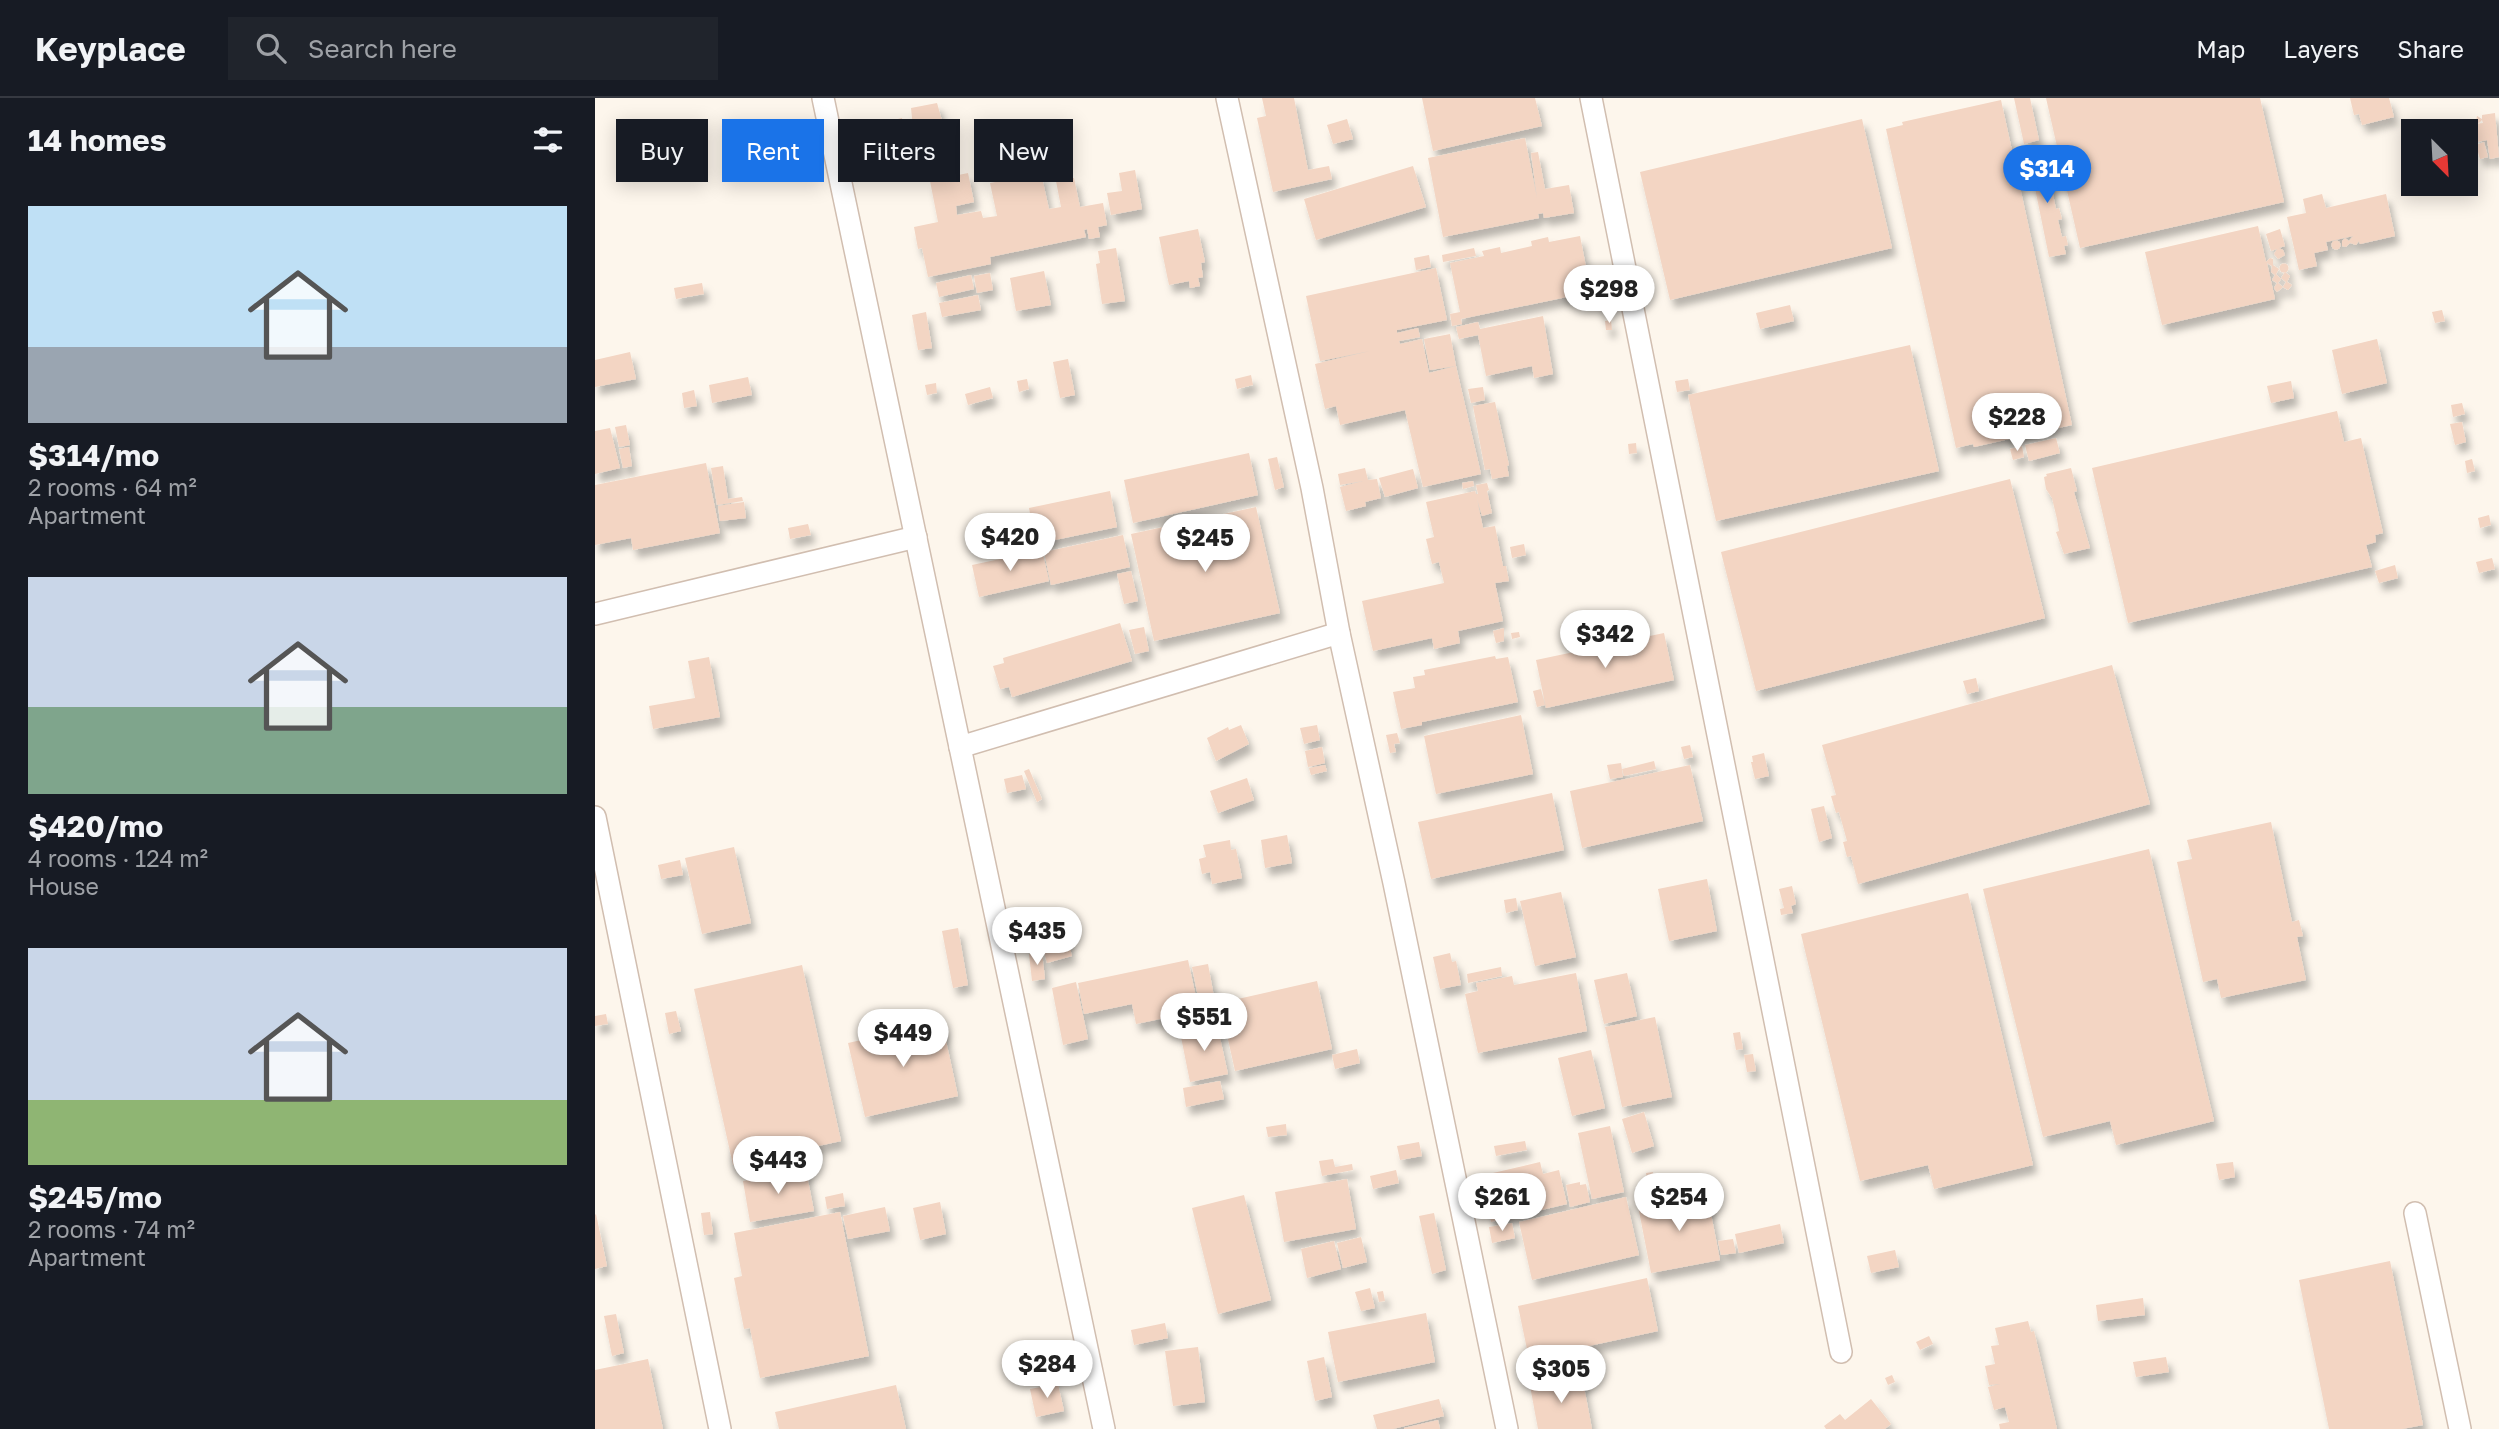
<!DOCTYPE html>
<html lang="en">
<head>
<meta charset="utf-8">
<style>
	:root { --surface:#171b24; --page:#20242c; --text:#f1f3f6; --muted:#9ea1a6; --line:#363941; --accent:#1a73e8 }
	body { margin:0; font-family:"Golos Text",sans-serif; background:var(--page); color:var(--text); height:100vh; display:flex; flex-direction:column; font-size:26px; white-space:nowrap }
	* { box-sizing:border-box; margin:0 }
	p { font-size:23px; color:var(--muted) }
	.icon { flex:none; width:38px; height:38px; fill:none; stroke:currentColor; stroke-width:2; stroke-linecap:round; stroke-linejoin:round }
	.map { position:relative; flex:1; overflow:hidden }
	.side { display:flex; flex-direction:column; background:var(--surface); width:595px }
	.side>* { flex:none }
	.banner { position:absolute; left:21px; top:21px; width:665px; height:63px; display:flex; gap:14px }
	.needle { width:46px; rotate:156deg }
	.fabs { position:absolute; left:1806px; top:21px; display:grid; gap:14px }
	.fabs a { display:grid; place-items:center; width:77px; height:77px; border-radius:0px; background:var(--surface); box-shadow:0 4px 18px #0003; font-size:35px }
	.price { position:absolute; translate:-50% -60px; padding:0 16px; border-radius:24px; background:#fff; color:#222; font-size:23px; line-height:46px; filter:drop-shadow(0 2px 4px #0008) }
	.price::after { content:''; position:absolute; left:50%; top:42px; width:21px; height:16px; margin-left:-10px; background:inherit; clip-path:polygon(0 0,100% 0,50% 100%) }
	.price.on { background:var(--accent); color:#fff }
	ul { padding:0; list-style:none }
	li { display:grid; align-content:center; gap:14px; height:371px; padding:0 28px }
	li span { display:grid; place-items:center; height:217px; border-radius:0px; color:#555 }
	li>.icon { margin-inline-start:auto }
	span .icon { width:126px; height:126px; fill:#fffc; stroke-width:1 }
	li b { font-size:30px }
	h2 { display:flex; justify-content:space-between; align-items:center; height:84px; padding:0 28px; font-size:30px }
	.pill { padding:0 24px; border-radius:0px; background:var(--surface); box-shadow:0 4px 18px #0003; font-size:24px; line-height:63px }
	.pill.on { background:var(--accent); color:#fff }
	header { display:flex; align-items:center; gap:42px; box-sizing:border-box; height:98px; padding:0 35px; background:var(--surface); border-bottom:2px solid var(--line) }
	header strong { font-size:33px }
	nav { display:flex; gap:38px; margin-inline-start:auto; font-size:24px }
	.search { width:490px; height:63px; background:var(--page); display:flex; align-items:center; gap:18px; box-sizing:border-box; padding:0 24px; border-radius:0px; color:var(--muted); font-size:26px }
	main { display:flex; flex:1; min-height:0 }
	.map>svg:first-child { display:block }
	.building { fill:#f3d5c3; filter:url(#shadow) }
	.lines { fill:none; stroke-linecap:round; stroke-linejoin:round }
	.street-casing { stroke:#d1beb0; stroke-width:24 }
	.street { stroke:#fff; stroke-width:21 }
</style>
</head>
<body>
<header>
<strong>Keyplace</strong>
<div class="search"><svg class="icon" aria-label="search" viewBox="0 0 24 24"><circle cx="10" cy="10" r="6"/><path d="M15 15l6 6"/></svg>Search here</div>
<nav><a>Map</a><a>Layers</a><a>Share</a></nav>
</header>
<main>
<section class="side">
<h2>14 homes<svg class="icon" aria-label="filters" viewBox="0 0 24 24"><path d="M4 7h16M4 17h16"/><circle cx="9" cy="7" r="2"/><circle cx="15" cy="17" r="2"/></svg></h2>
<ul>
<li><span style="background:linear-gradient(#bfe0f5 65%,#9aa5b1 0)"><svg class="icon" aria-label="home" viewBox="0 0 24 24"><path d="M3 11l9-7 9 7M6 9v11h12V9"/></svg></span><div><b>$314/mo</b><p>2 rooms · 64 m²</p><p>Apartment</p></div></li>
<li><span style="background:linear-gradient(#c9d6e8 60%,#7fa58c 0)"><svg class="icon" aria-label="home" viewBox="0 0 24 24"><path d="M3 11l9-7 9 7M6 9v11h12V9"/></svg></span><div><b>$420/mo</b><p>4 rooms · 124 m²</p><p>House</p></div></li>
<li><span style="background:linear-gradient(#c9d6e8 70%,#8fb573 0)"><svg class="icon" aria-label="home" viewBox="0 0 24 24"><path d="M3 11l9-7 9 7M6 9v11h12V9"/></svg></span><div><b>$245/mo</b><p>2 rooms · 74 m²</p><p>Apartment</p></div></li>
</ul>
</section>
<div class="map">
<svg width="1904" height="1331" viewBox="0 0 1904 1331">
	<defs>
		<filter id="shadow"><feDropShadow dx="4.5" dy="8" stdDeviation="3.5" flood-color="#0004"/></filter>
	</defs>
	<rect width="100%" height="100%" fill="#fdf6ec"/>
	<g class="building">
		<polygon points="667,0 699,0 713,72 734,68 737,81 678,94 662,20 671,18"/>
		<polygon points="827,0 940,0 947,28 838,53"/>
		<polygon points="1419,0 1435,0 1444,42 1429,46"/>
		<polygon points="1451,0 1665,0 1689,104 1485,150"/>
		<polygon points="1755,0 1794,0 1799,19 1767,27 1764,16 1759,17"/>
		<polygon points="1406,2 1477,327 1379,349 1378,346 1361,350 1291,31 1308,27 1307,24"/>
		<polygon points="342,5 353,44 320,50 316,10"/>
		<polygon points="1900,15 1904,59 1895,61 1892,42 1882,44 1879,26 1888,25 1887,22 1884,25 1881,24 1882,18 1887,21 1887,17"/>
		<polygon points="307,20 311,40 293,43 290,24"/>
		<polygon points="752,21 758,41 738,46 732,27"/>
		<polygon points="1267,21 1297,150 1075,202 1045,74"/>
		<polygon points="930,40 942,100 936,55 943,54 950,91 974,87 979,115 949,120 948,115 943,116 944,120 848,139 833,60"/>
		<polygon points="311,42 315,59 297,62 294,46"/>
		<polygon points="1889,44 1893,59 1885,61 1881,47"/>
		<polygon points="1449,52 1461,111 1464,110 1467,121 1463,122 1467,139 1471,138 1473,147 1469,148 1471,156 1454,159 1433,56"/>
		<polygon points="818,68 831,109 721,142 709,101"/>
		<polygon points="540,72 547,111 516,117 512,95 527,93 524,75"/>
		<polygon points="373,75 379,104 361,108 362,117 386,113 388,120 402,118 395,85 446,75 454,111 466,109 461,83 479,80 485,109 508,105 512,127 503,129 505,139 494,141 492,131 489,132 491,139 395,159 396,166 333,179 327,150 323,151 319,129 343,124 335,83"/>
		<polygon points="1727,96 1731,110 1791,96 1800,138 1765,146 1764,143 1761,147 1755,145 1751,149 1747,148 1747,143 1750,140 1754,143 1758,138 1731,144 1733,152 1719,155 1722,168 1704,172 1692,119 1711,115 1708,101"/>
		<polygon points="1663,128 1671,164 1675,160 1678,161 1678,167 1684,171 1681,176 1686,181 1683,185 1688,189 1682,194 1679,190 1682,185 1677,182 1680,177 1676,174 1677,168 1672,165 1680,201 1567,227 1550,154"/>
		<polygon points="603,131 610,164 606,165 608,179 603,180 605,188 595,190 594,183 574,187 564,139"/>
		<polygon points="1685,131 1690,148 1684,150 1688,152 1690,157 1683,161 1679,156 1682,151 1676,153 1671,136"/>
		<polygon points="985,138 996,194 866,221 867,226 857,228 855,216 865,214 855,165 889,158 887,153 905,149 906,155 937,148 936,143 953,139 954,144"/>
		<circle cx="1741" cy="147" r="4.5"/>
		<polygon points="521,150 530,203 507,206 501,166 505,165 503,153"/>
		<polygon points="879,150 881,158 848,164 847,157"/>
		<polygon points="834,157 836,169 821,172 819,160"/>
		<circle cx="1689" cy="170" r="4.5"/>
		<polygon points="841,170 852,222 802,232 802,235 823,230 825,239 804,243 805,246 827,241 834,275 861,268 886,376 828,389 810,312 745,327 741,308 730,311 720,266 775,253 725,263 711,198"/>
		<polygon points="449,173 456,207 421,213 415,180"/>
		<polygon points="1690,174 1695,178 1692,184 1697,187 1693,192 1688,189 1691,184 1686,180"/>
		<polygon points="395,175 398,192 382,195 379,178"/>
		<polygon points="376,177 379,191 344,199 341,185"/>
		<polygon points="107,185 109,196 81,201 79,190"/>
		<polygon points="383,197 386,212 347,219 344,205"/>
		<polygon points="1195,207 1199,223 1165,231 1161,215"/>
		<polygon points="1847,212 1850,223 1840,225 1837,214"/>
		<polygon points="331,214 337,250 323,252 317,217"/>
		<polygon points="948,218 958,276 939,280 937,268 891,278 883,237 864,241 861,229 883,224 885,231"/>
		<polygon points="1016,222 1017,232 1011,232 1010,223"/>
		<polygon points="855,236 861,268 835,272 829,241"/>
		<polygon points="1782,241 1792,285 1747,296 1737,252"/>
		<polygon points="1315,247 1344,373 1121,423 1093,297"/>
		<polygon points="35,254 41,281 0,289 0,262"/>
		<polygon points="473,261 480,297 465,300 458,264"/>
		<polygon points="656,277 658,287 642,291 640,281"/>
		<polygon points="153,279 157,297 117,305 114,287"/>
		<polygon points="432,281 434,291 424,294 422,283"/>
		<polygon points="1093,281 1095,292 1082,294 1080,283"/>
		<polygon points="1696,283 1699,300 1676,305 1672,288"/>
		<polygon points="341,285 342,295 332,297 330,287"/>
		<polygon points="395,289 398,300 373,307 370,296"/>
		<polygon points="888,289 890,302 876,305 873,291"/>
		<polygon points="99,292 102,308 89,310 87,295"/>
		<polygon points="900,304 914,367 912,368 914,378 897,381 895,371 890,372 878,308"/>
		<polygon points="1867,305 1870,316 1858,319 1856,307"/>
		<polygon points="1742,313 1749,344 1766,340 1788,435 1780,437 1781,444 1771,447 1777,469 1533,525 1497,370"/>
		<polygon points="1867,324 1871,344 1860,347 1855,326"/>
		<polygon points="31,327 35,347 24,349 20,329"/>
		<polygon points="15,330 25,370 0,376 0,333"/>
		<polygon points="1461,340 1465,355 1434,363 1430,347"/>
		<polygon points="1041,345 1042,355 1034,356 1033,346"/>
		<polygon points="1427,348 1429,359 1418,362 1415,351"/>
		<polygon points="34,349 37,368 28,370 24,351"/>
		<polygon points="654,355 663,397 538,425 529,382"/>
		<polygon points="682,359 689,389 680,392 673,361"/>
		<polygon points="1877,361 1880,373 1872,375 1870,363"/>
		<polygon points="111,365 125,435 38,452 36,440 0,447 0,387"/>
		<polygon points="128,368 133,401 147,399 148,403 122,407 116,370"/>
		<polygon points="770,370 773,382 782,381 786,400 770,404 771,408 751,413 745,389 768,383 745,387 743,376"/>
		<polygon points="1476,370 1482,393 1479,394 1495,450 1469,456 1461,434 1464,433 1462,421 1457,400 1451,391 1449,379 1452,378 1451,376"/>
		<polygon points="818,371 823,390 790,399 784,380"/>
		<polygon points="1415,381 1450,520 1161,593 1126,454"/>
		<polygon points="878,383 879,388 868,391 867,385"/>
		<polygon points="892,385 894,392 892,393 897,415 887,418 882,401 888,430 900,428 908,468 911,468 914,483 900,485 908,523 863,533 865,545 839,551 837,540 778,553 767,503 849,485 844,464 837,466 831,441 839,439 831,404 880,393 881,396 883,396 881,387"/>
		<polygon points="515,393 522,429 441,446 434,410"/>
		<polygon points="149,404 151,420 125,423 123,408"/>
		<polygon points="661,409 685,515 559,543 536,436"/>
		<polygon points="1894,417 1896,427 1885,430 1883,420"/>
		<polygon points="213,426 216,437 195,441 193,430"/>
		<polygon points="528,437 535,469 456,487 449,454"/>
		<polygon points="929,446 931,457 917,460 915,449"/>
		<polygon points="447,452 454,483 384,499 377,467"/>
		<polygon points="1897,460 1900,471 1884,475 1881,464"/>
		<polygon points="1800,467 1803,480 1784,485 1780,473"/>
		<polygon points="536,473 543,503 529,506 522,476"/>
		<polygon points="525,525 537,563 417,599 414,589 405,591 398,568 409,565 408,560"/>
		<polygon points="549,529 554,553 540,556 534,532"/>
		<polygon points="909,530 909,543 901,545 898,533"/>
		<polygon points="924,534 925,539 917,541 916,535"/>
		<polygon points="1069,535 1079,582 951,610 941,562"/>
		<polygon points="900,558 901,561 913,559 923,604 827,624 827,627 806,631 798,594 820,590 818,579 830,577 829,572"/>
		<polygon points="114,559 125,619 58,631 54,608 100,600 93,563"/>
		<polygon points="1517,567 1555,706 1263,786 1256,758 1252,759 1248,744 1252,743 1244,714 1241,715 1236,698 1241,697 1227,647"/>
		<polygon points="1381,580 1384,593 1372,596 1368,583"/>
		<polygon points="946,591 950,607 942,609 938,593"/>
		<polygon points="926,617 938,676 841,696 829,638"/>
		<polygon points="646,627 654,646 621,663 612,640 633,629 634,632"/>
		<polygon points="722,627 725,642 709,646 705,630"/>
		<polygon points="802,635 805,645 799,646 801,654 795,655 791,637"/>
		<polygon points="1095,647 1098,659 1089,661 1086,649"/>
		<polygon points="727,649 730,665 713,669 710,653"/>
		<polygon points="1169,655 1174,678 1160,681 1156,664 1158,664 1157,658"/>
		<polygon points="1059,663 1061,671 1029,678 1027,671"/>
		<polygon points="1026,665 1028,679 1015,681 1012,667"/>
		<polygon points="730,667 732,673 716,677 714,670"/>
		<polygon points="1095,667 1108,723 987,750 975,693"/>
		<polygon points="434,671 447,701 442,704 429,673"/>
		<polygon points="427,677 431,691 412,695 409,681"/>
		<polygon points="652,680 659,702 623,715 615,693"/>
		<polygon points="957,695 969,752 836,781 823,724"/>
		<polygon points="1229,708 1237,740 1224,744 1216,711"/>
		<polygon points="1676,724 1697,824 1704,822 1708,838 1702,839 1711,882 1626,900 1622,881 1608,884 1582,764 1597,761 1592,742"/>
		<polygon points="692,737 697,765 670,770 666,742"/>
		<polygon points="635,742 636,752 641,751 647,780 617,786 615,774 607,776 604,761 611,759 608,747"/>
		<polygon points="139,749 156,825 107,836 90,760"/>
		<polygon points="1554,751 1619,1023 1521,1047 1515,1023 1448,1039 1388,791"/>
		<polygon points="85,762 88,777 66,781 63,767"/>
		<polygon points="1112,781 1122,833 1074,843 1063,791"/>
		<polygon points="1197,788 1201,806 1196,808 1198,815 1186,817 1185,811 1189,810 1184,791"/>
		<polygon points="966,794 981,859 940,868 925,803"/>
		<polygon points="1373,795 1438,1067 1339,1091 1333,1067 1265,1083 1206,836"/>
		<polygon points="921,800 923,812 911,815 909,802"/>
		<polygon points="363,830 373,887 358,890 347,833"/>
		<polygon points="471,834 477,858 452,865 445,840"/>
		<polygon points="447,854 450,881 437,883 434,856"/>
		<polygon points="855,855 857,864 861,863 866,887 845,891 838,859"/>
		<polygon points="593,862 604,913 541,926 537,906 489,916 483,885"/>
		<polygon points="613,866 622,915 607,918 597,869"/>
		<polygon points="207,867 246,1043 138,1067 99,891"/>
		<polygon points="906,869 907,878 873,885 872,876"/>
		<polygon points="981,875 992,933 883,955 870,896 883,893 881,885 917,878 919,887"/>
		<polygon points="1032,875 1042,918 1009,926 999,882"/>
		<polygon points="722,883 737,951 640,973 625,905"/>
		<polygon points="481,884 493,941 468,947 457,890"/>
		<polygon points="81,913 86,933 74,936 70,915"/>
		<polygon points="11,916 13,926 0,928 0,918"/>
		<polygon points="1060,919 1077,999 1027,1009 1010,929"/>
		<polygon points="347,924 363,998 270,1019 253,945"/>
		<polygon points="622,926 633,976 595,984 585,934"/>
		<polygon points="1145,934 1148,951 1141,952 1138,935"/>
		<polygon points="762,951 765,965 740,971 737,957"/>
		<polygon points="996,952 1010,1010 977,1018 963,960"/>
		<polygon points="1158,956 1161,973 1152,974 1149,957"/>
		<polygon points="625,983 629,1001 591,1009 588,990"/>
		<polygon points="1049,1014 1059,1048 1037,1055 1027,1021"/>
		<polygon points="691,1026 692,1037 673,1039 671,1029"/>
		<polygon points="1015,1028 1029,1094 997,1101 983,1035"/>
		<polygon points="930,1043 932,1052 901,1058 899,1048"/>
		<polygon points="824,1044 827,1058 805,1062 802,1048"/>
		<polygon points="738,1061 740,1069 757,1066 758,1072 727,1078 724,1063"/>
		<polygon points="945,1064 948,1076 964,1072 972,1106 896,1124 885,1078"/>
		<polygon points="1638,1064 1640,1079 1624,1082 1621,1066"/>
		<polygon points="211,1072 219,1113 155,1124 148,1083"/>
		<polygon points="801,1072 804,1085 778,1091 775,1078"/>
		<polygon points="1058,1074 1059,1080 1052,1082 1051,1075"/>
		<polygon points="752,1081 761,1131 689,1144 680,1094"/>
		<polygon points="1060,1083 1062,1093 1053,1095 1051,1085"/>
		<polygon points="985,1084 985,1087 991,1086 995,1104 975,1109 971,1087"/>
		<polygon points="248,1095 250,1108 232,1111 230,1099"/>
		<polygon points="1112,1095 1125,1162 1056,1175 1043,1108"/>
		<polygon points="649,1097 676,1202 623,1216 597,1110"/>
		<polygon points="1031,1099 1044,1157 937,1182 924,1124"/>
		<polygon points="345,1104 351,1136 325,1142 318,1110"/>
		<polygon points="290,1109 295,1133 253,1141 248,1118"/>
		<polygon points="115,1114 118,1136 109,1137 106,1115"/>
		<polygon points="245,1114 274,1258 165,1280 155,1230 149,1231 139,1180 147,1178 139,1135"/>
		<polygon points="839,1115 851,1172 837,1176 824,1118"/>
		<polygon points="1,1116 12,1168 0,1171 0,1117"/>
		<polygon points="917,1125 920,1140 897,1145 894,1129"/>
		<polygon points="1185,1126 1189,1145 1144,1155 1140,1136"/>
		<polygon points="766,1139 772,1164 748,1170 742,1145"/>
		<polygon points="1138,1141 1141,1155 1126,1157 1123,1143"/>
		<polygon points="739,1143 746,1171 712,1180 706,1151"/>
		<polygon points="1300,1152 1304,1169 1276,1175 1272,1158"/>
		<polygon points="1795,1163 1828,1327 1807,1331 1734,1331 1704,1182"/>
		<polygon points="1052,1180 1063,1233 934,1261 923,1208"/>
		<polygon points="775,1190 780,1210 766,1213 760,1194"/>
		<polygon points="788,1193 790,1203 784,1204 782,1194"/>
		<polygon points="1548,1200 1550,1217 1503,1223 1501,1207"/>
		<polygon points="831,1215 840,1264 743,1284 733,1234"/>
		<polygon points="21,1216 29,1255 17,1258 9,1218"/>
		<polygon points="1433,1223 1436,1234 1439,1233 1462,1331 1405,1331 1404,1326 1414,1324 1410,1309 1399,1312 1393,1289 1405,1286 1394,1287 1390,1268 1400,1266 1396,1248 1404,1247 1400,1230"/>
		<polygon points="570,1225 573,1240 539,1247 536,1232"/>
		<polygon points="1334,1238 1338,1246 1325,1252 1321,1244"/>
		<polygon points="603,1249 610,1304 578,1308 570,1253"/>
		<polygon points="455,1251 461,1280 445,1283 438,1255"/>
		<polygon points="729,1259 737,1299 720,1303 712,1263"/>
		<polygon points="1571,1259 1574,1274 1541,1279 1538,1264"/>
		<polygon points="53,1261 68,1331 0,1331 0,1272"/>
		<polygon points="1297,1277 1300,1284 1293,1287 1290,1280"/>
		<polygon points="987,1278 997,1331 943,1331 935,1288"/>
		<polygon points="463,1286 469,1313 441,1319 435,1291"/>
		<polygon points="301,1287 311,1331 184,1331 180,1314"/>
		<polygon points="844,1301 849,1318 798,1331 782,1331 778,1317"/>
		<polygon points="1276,1301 1296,1326 1290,1331 1231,1331 1229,1328 1245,1316 1250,1322"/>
		<polygon points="843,1322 845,1331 809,1331 809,1330"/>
	</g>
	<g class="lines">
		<defs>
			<g id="street">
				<polyline points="228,0 509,1331"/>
				<polyline points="632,0 717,390 744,535 799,785 912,1331"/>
				<polyline points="996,0 1246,1254"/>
				<polyline points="0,516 321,439"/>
				<polyline points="365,649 744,535"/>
				<polyline points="0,719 125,1331"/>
				<polyline points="1820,1115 1865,1331"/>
			</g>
		</defs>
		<use href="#street" class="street-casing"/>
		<use href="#street" class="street"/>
	</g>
</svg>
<div class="fabs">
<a><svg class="needle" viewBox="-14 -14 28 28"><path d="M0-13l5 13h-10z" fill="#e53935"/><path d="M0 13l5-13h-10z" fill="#9ea1a6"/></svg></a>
</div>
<b class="price on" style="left:1452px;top:107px">$314</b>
<b class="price" style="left:1014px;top:227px">$298</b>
<b class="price" style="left:1422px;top:355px">$228</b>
<b class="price" style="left:415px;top:475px">$420</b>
<b class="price" style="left:610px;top:476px">$245</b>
<b class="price" style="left:1010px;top:572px">$342</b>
<b class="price" style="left:442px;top:869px">$435</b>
<b class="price" style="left:609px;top:955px">$551</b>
<b class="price" style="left:308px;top:971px">$449</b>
<b class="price" style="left:183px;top:1098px">$443</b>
<b class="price" style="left:907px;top:1135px">$261</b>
<b class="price" style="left:1084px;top:1135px">$254</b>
<b class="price" style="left:452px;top:1302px">$284</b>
<b class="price" style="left:966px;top:1307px">$305</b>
<div class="banner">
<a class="pill">Buy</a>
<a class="pill on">Rent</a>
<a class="pill">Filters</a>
<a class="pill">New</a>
</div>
</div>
</main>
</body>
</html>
